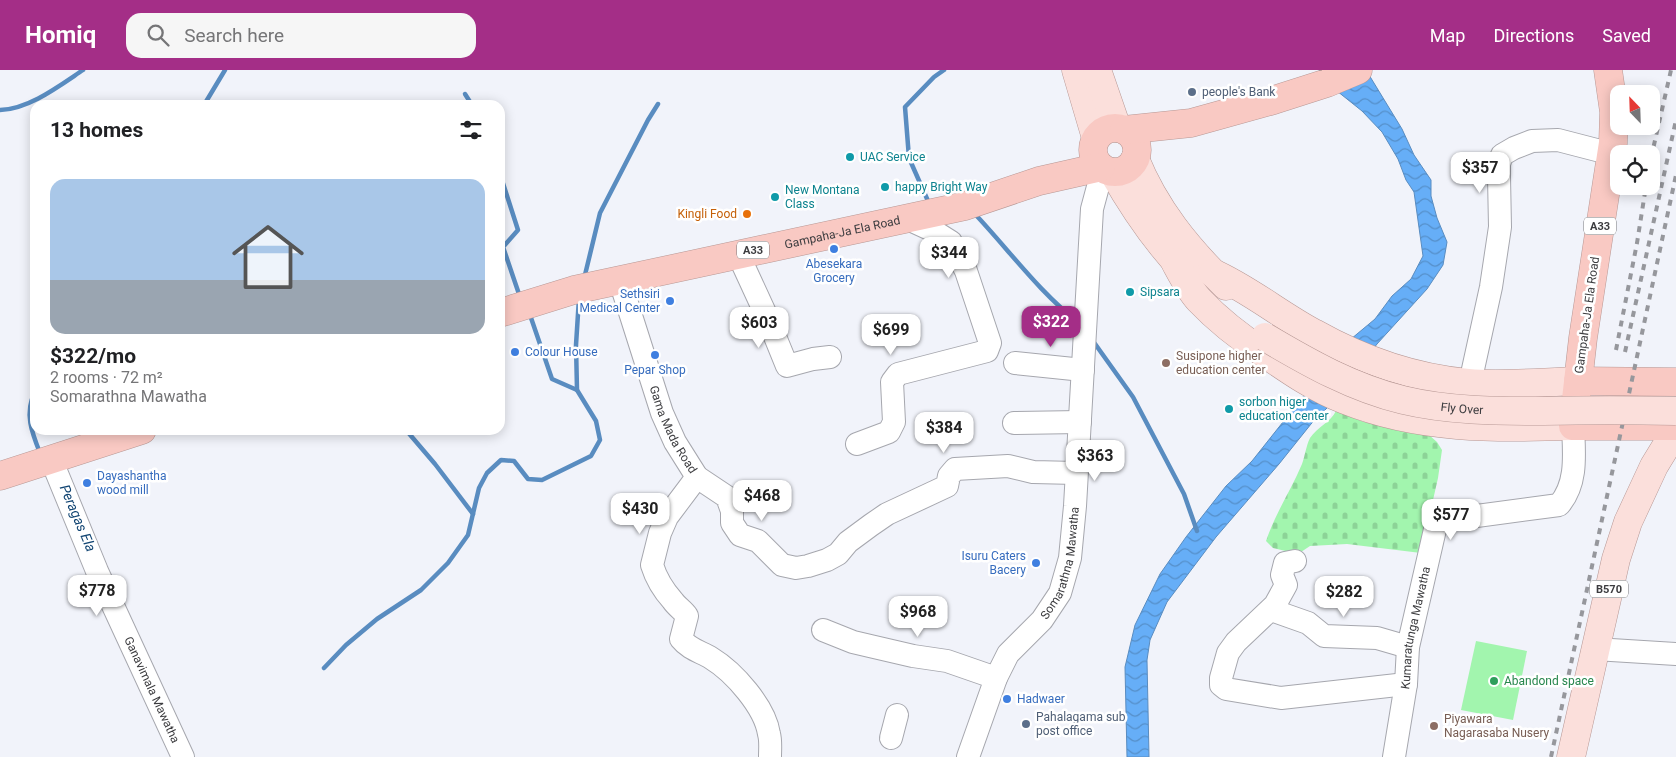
<!DOCTYPE html>
<html lang="en">
<head>
<meta charset="utf-8">
<style>
	:root { --surface:#fff; --page:#f6f6f6; --text:#202124; --muted:#757577; --accent:#a42e87 }
	body { margin:0; font-family:Roboto,sans-serif; background:var(--page); color:var(--text); height:100vh; display:flex; flex-direction:column; font-size:19px; white-space:nowrap }
	* { box-sizing:border-box; margin:0 }
	p { font-size:16px; color:var(--muted) }
	.icon { flex:none; width:28px; height:28px; fill:none; stroke:currentColor; stroke-width:2; stroke-linecap:round; stroke-linejoin:round }
	.map { position:relative; flex:1; overflow:hidden }
	.sheet { position:absolute; left:30px; top:30px; width:475px; height:335px; display:flex; flex-direction:column; background:var(--surface); border-radius:15px; box-shadow:0 2px 12px #0003 }
	.sheet>* { flex:none }
	.needle { width:32px; rotate:337deg }
	.buttons { position:absolute; left:1610px; top:15px; display:grid; gap:10px }
	.buttons a { display:grid; place-items:center; width:50px; height:50px; border-radius:10px; background:var(--surface); box-shadow:0 2px 12px #0003; font-size:25px }
	.price { position:absolute; translate:-50% -42px; padding:0 11px; border-radius:10px; background:#fff; color:#222; font-size:16px; line-height:32px; filter:drop-shadow(0 1px 2px #0008) }
	.price::after { content:''; position:absolute; left:50%; top:30px; width:15px; height:11px; margin-left:-8px; background:inherit; clip-path:polygon(0 0,100% 0,50% 100%) }
	.price.on { background:var(--accent); color:#fff }
	ul { padding:0; list-style:none }
	li { display:grid; align-content:center; gap:10px; height:265px; padding:0 20px }
	li span { display:grid; place-items:center; height:155px; border-radius:15px; color:#555 }
	li>.icon { margin-inline-start:auto }
	span .icon { width:90px; height:90px; fill:#fffc; stroke-width:1 }
	li b { font-size:21px }
	h2 { display:flex; justify-content:space-between; align-items:center; height:60px; padding:0 20px; font-size:21px }
	header { display:flex; align-items:center; gap:30px; box-sizing:border-box; height:70px; padding:0 25px; background:var(--accent); color:#fff }
	header strong { font-size:24px }
	nav { display:flex; gap:28px; margin-inline-start:auto; font-size:18px }
	.search { width:350px; height:45px; background:var(--page); display:flex; align-items:center; gap:12px; box-sizing:border-box; padding:0 18px; border-radius:15px; color:var(--muted); font-size:19px }
	.map>svg:first-child { display:block }
	.cemetery { fill:url(#cemetery-stones) }
	.pitch { fill:#a2f5ae }
	.water { fill:url(#water-waves); stroke:#598cc0 }
	.lines { fill:none; stroke-linecap:round; stroke-linejoin:round }
	.stream { stroke:#598cc0; stroke-width:4.5 }
	.minor-casing { stroke:#a6a7ae; stroke-width:24 }
	.major-casing { stroke:#b79895; stroke-width:29 }
	.highway-casing { stroke:#b79895; stroke-width:29 }
	.minor { stroke:#fff; stroke-width:22 }
	.major { stroke:#fbdfdb; stroke-width:28 }
	.highway { stroke:#f9c9c3; stroke-width:28 }
	.rail { stroke:#96979c; stroke-width:4; stroke-dasharray:6 6; stroke-linecap:butt }
	.major-bridge-casing { stroke:#b79895; stroke-width:29; stroke-linecap:butt }
	.major-bridge { stroke:#fbdfdb; stroke-width:28 }
	.service-dot { fill:#5c6f8a; stroke:#fff; stroke-width:2 }
	.culture-dot { fill:#0f9aa8; stroke:#fff; stroke-width:2 }
	.food-dot { fill:#e8710a; stroke:#fff; stroke-width:2 }
	.shop-dot { fill:#3f7fe0; stroke:#fff; stroke-width:2 }
	.education-dot { fill:#8d6e63; stroke:#fff; stroke-width:2 }
	.leisure-dot { fill:#2e9e5b; stroke:#fff; stroke-width:2 }
	.labels { text-anchor:middle; dominant-baseline:central; stroke-width:5; stroke-linejoin:round; paint-order:stroke }
	.shield { fill:#fff; stroke:#767679; stroke-width:1 }
	.shield-label { font-size:11px; font-weight:bold; fill:#3c3c3f }
	.service-label { font-size:12px; fill:#4e5e75; stroke:#fff; text-anchor:start }
	.culture-label { font-size:12px; fill:#0d838f; stroke:#fff; text-anchor:start }
	.food-label { font-size:12px; fill:#c56008; stroke:#fff; text-anchor:end }
	.street-label { font-size:12px; fill:#3c3c3f; stroke:#fff }
	.shop-label { font-size:12px; fill:#366cbe; stroke:#fff; text-anchor:start }
	.education-label { font-size:12px; fill:#785e54; stroke:#fff; text-anchor:start }
	.leisure-label { font-size:12px; fill:#27864d; stroke:#fff; text-anchor:start }
	.water-label { font-size:14px; font-style:italic; fill:#104472; stroke:#fff }
</style>
</head>
<body>
<header>
<strong>Homiq</strong>
<div class="search"><svg class="icon" aria-label="search" viewBox="0 0 24 24"><circle cx="10" cy="10" r="6"/><path d="M15 15l6 6"/></svg>Search here</div>
<nav><a>Map</a><a>Directions</a><a>Saved</a></nav>
</header>
<div class="map">
<svg width="1676" height="687" viewBox="0 0 1676 687">
	<defs>
		<pattern id="cemetery-stones" width="16" height="16" patternUnits="userSpaceOnUse" patternTransform="scale(1.25)"><rect width="16" height="16" fill="#a2f5ae"/><path d="M2 7V4a2 2 0 0 1 4 0v3zM10 15v-3a2 2 0 0 1 4 0v3z" fill="#8cd397"/></pattern>
		<pattern id="water-waves" width="16" height="10" patternUnits="userSpaceOnUse" patternTransform="scale(1.25)"><rect width="16" height="10" fill="#66aef7"/><path d="M0 5q4-4 8 0t8 0" fill="none" stroke="#558fc9"/></pattern>
	</defs>
	<rect width="100%" height="100%" fill="#f1f3fa"/>
	<path class="cemetery" d="M1336,341L1364,352L1375,353L1429,365L1437,372L1442,380L1438,408L1421,483L1347,474L1310,476L1298,484L1273,478L1266,471C1275,444 1291,420 1302,394C1305,386 1306,376 1310,368C1317,357 1331,352 1336,341Z"/>
	<polygon class="pitch" points="1476,571 1527,581 1513,650 1461,640"/>
	<polygon class="water" points="1319,0 1366,0 1402,59 1414,85 1431,110 1431,126 1437,148 1447,172 1443,195 1427,219 1377,274 1330,335 1311,354 1279,394 1216,467 1167,532 1150,570 1147,590 1149,687 1127,687 1125,597 1135,555 1160,504 1186,467 1226,416 1252,391 1345,274 1375,249 1392,226 1411,209 1423,186 1414,122 1406,110 1398,89 1382,62 1362,41 1327,13"/>
	<g class="lines">
		<g class="stream">
			<polyline points="465,24 472,35"/>
			<polyline points="204,35 225,0"/>
			<path d="M0,40C29,39 59,16 83,0"/>
			<polyline points="500,104 518,160 503,177 520,227"/>
			<polyline points="933,132 928,131 909,88 905,37 934,7 944,0"/>
			<path d="M974,143C1009,180 1039,222 1079,253"/>
			<polyline points="584,209 600,143 648,50 658,34"/>
			<polyline points="529,242 552,309 577,320"/>
			<polyline points="1093,271 1133,327 1184,424 1197,461"/>
			<path d="M35,322C24,343 32,363 40,383"/>
			<polyline points="406,360 435,394 473,444"/>
			<polyline points="324,598 346,575 377,549 421,520 448,493 468,465 479,418 487,403 501,390 514,391 528,409 542,410 591,386 600,370 596,351 577,320 576,275 579,228"/>
		</g>
		<defs>
			<g id="minor">
				<polyline points="738,184 767,247 787,296 813,289 830,287"/>
				<path id="s1" d="M620,211L662,343L675,372L697,407L667,447L660,463L652,495C656,508 664,521 673,531C677,537 683,540 687,546L681,569C689,579 701,582 711,588C734,602 765,637 769,664C771,671 770,679 770,687"/>
				<polyline points="1015,293 1083,300"/>
				<polyline points="1470,313 1491,217 1500,157 1499,107 1499,94 1502,85 1514,78 1532,71 1558,70 1612,84"/>
				<polyline points="1014,353 1080,352"/>
				<polyline points="857,374 889,362 894,352 892,312 898,304 987,281 990,273 966,201 951,172 932,160 908,149"/>
				<path id="s2" d="M51,389L97,501L183,687"/>
				<polyline points="697,407 727,427 732,441 732,453 740,465 758,471 782,495 796,498 808,496 827,490 838,484 848,472 871,455 887,444 947,416 949,406 955,399 1008,396 1033,402 1076,403"/>
				<polyline points="1295,491 1285,493 1282,505 1286,515 1275,535 1236,572 1228,583 1221,608 1221,615 1226,619 1281,628 1406,614"/>
				<polyline points="1271,540 1308,553 1324,566 1377,568 1408,577"/>
				<polyline points="823,560 853,572 870,576 913,586 947,591 996,608"/>
				<polyline points="1595,579 1676,584"/>
				<polyline points="891,668 897,645"/>
				<path id="s3" d="M968,687L996,608L1008,584L1042,550L1060,523L1070,488L1075,436L1092,139L1103,98"/>
				<path id="s4" d="M1394,687L1406,614L1408,577L1436,455L1447,450L1559,435C1578,413 1574,383 1573,356"/>
			</g>
			<g id="major">
				<polyline points="1076,0 1096,68"/>
				<polyline points="1097,0 1117,58"/>
				<path d="M1135,89C1155,139 1188,179 1226,216"/>
				<path d="M1113,102C1134,139 1158,174 1188,205"/>
				<path d="M1175,192C1182,205 1189,219 1199,230C1218,250 1241,268 1264,283C1290,301 1316,319 1345,330C1420,360 1494,358 1573,356"/>
				<path d="M1213,203C1249,219 1280,245 1314,263C1362,290 1413,308 1468,313C1504,316 1542,312 1578,311"/>
				<polyline points="1571,687 1616,489 1628,452 1654,396 1676,360"/>
			</g>
			<g id="highway">
				<polyline points="1608,0 1614,42 1613,73 1583,268 1573,356 1676,356"/>
				<circle cx="1115" cy="80" r="22"/>
				<polyline points="1124,60 1191,53 1274,30 1327,13 1358,0"/>
				<path id="s5" d="M500,243L574,220L965,136L1039,111L1101,97"/>
				<polyline points="1578,311 1676,312"/>
				<polyline points="0,406 142,360"/>
			</g>
		</defs>
		<use href="#minor" class="minor-casing"/>
		<use href="#major" class="major-casing"/>
		<use href="#highway" class="highway-casing"/>
		<use href="#minor" class="minor"/>
		<use href="#major" class="major"/>
		<use href="#highway" class="highway"/>
		<g class="rail">
			<polyline points="1651,88 1671,0"/>
			<polyline points="1616,280 1637,173 1646,116"/>
			<polyline points="1625,282 1676,50"/>
			<polyline points="1551,687 1676,105"/>
		</g>
		<defs>
			<g id="major-bridge">
				<path id="s6" d="M1265,267C1309,293 1353,318 1403,330C1449,341 1496,341 1543,341C1587,340 1632,340 1676,341"/>
			</g>
		</defs>
		<use href="#major-bridge" class="major-bridge-casing"/>
		<use href="#major-bridge" class="major-bridge"/>
	</g>
	<g class="service-dot">
		<circle cx="1192" cy="22" r="5"/>
		<circle cx="1026" cy="654" r="5"/>
	</g>
	<g class="culture-dot">
		<circle cx="850" cy="87" r="5"/>
		<circle cx="885" cy="117" r="5"/>
		<circle cx="775" cy="127" r="5"/>
		<circle cx="1130" cy="222" r="5"/>
		<circle cx="1229" cy="339" r="5"/>
	</g>
	<circle class="food-dot" cx="747" cy="144" r="5"/>
	<g class="shop-dot">
		<circle cx="834" cy="179" r="5"/>
		<circle cx="670" cy="231" r="5"/>
		<circle cx="515" cy="282" r="5"/>
		<circle cx="655" cy="285" r="5"/>
		<circle cx="87" cy="413" r="5"/>
		<circle cx="1036" cy="493" r="5"/>
		<circle cx="1007" cy="629" r="5"/>
	</g>
	<g class="education-dot">
		<circle cx="1166" cy="293" r="5"/>
		<circle cx="1434" cy="656" r="5"/>
	</g>
	<circle class="leisure-dot" cx="1494" cy="611" r="5"/>
	<g class="labels">
		<g class="shield">
			<rect x="1584" y="147.5" width="32" height="17" rx="4"/>
			<rect x="737" y="171.5" width="32" height="17" rx="4"/>
			<rect x="1590" y="510.5" width="38" height="17" rx="4"/>
		</g>
		<g class="shield-label">
			<text x="1600" y="156">A33</text>
			<text x="753" y="180">A33</text>
			<text x="1609" y="519">B570</text>
		</g>
		<g class="service-label">
			<text x="1202" y="22">people's Bank</text>
			<text x="1036" y="647">Pahalagama sub<tspan x="1036" dy="14">post office</tspan></text>
		</g>
		<g class="culture-label">
			<text x="860" y="87">UAC Service</text>
			<text x="895" y="117">happy Bright Way</text>
			<text x="785" y="120">New Montana<tspan x="785" dy="14">Class</tspan></text>
			<text x="1140" y="222">Sipsara</text>
			<text x="1239" y="332">sorbon higer<tspan x="1239" dy="14">education center</tspan></text>
		</g>
		<g class="food-label">
			<text x="737" y="144">Kingli Food</text>
		</g>
		<g class="street-label">
			<text stroke="none"><textPath href="#s5" startOffset="352">Gampaha-Ja Ela Road</textPath></text>
			<text transform="translate(1587 245) rotate(-82)">Gampaha-Ja Ela Road</text>
			<text stroke="none"><textPath href="#s6" startOffset="212">Fly Over</textPath></text>
			<text stroke="none"><textPath href="#s1" startOffset="158">Gama Mada Road</textPath></text>
			<text stroke="none"><textPath href="#s3" startOffset="220">Somarathna Mawatha</textPath></text>
			<text stroke="none"><textPath href="#s4" startOffset="131">Kumaratunga Mawatha</textPath></text>
			<text stroke="none"><textPath href="#s2" startOffset="252">Ganavimala Mawatha</textPath></text>
		</g>
		<g class="shop-label">
			<text x="834" y="194" text-anchor="middle">Abesekara<tspan x="834" dy="14">Grocery</tspan></text>
			<text x="660" y="224" text-anchor="end">Sethsiri<tspan x="660" dy="14">Medical Center</tspan></text>
			<text x="525" y="282">Colour House</text>
			<text x="655" y="300" text-anchor="middle">Pepar Shop</text>
			<text x="97" y="406">Dayashantha<tspan x="97" dy="14">wood mill</tspan></text>
			<text x="1026" y="486" text-anchor="end">Isuru Caters<tspan x="1026" dy="14">Bacery</tspan></text>
			<text x="1017" y="629">Hadwaer</text>
		</g>
		<g class="education-label">
			<text x="1176" y="286">Susipone higher<tspan x="1176" dy="14">education center</tspan></text>
			<text x="1444" y="649">Piyawara<tspan x="1444" dy="14">Nagarasaba Nusery</tspan></text>
		</g>
		<g class="leisure-label">
			<text x="1504" y="611">Abandond space</text>
		</g>
		<g class="water-label">
			<text transform="translate(78 448) rotate(67)">Peragas Ela</text>
		</g>
	</g>
</svg>
<div class="buttons">
<a><svg class="needle" viewBox="-14 -14 28 28"><path d="M0-13l5 13h-10z" fill="#e53935"/><path d="M0 13l5-13h-10z" fill="#757577"/></svg></a>
<a><svg class="icon" aria-label="locate" viewBox="0 0 24 24"><circle cx="12" cy="12" r="6"/><path d="M12 2v4M12 18v4M2 12h4M18 12h4"/></svg></a>
</div>
<b class="price" style="left:1480px;top:124px">$357</b>
<b class="price" style="left:949px;top:209px">$344</b>
<b class="price on" style="left:1051px;top:278px">$322</b>
<b class="price" style="left:759px;top:279px">$603</b>
<b class="price" style="left:891px;top:286px">$699</b>
<b class="price" style="left:944px;top:384px">$384</b>
<b class="price" style="left:1095px;top:412px">$363</b>
<b class="price" style="left:762px;top:452px">$468</b>
<b class="price" style="left:640px;top:465px">$430</b>
<b class="price" style="left:1451px;top:471px">$577</b>
<b class="price" style="left:97px;top:547px">$778</b>
<b class="price" style="left:1344px;top:548px">$282</b>
<b class="price" style="left:918px;top:568px">$968</b>
<section class="sheet">
<h2>13 homes<svg class="icon" aria-label="filters" viewBox="0 0 24 24"><path d="M4 7h16M4 17h16"/><circle cx="9" cy="7" r="2"/><circle cx="15" cy="17" r="2"/></svg></h2>
<ul>
<li><span style="background:linear-gradient(#a9c7e8 65%,#9aa5b1 0)"><svg class="icon" aria-label="home" viewBox="0 0 24 24"><path d="M3 11l9-7 9 7M6 9v11h12V9"/></svg></span><div><b>$322/mo</b><p>2 rooms · 72 m²</p><p>Somarathna Mawatha</p></div></li>
</ul>
</section>
</div>
</body>
</html>
